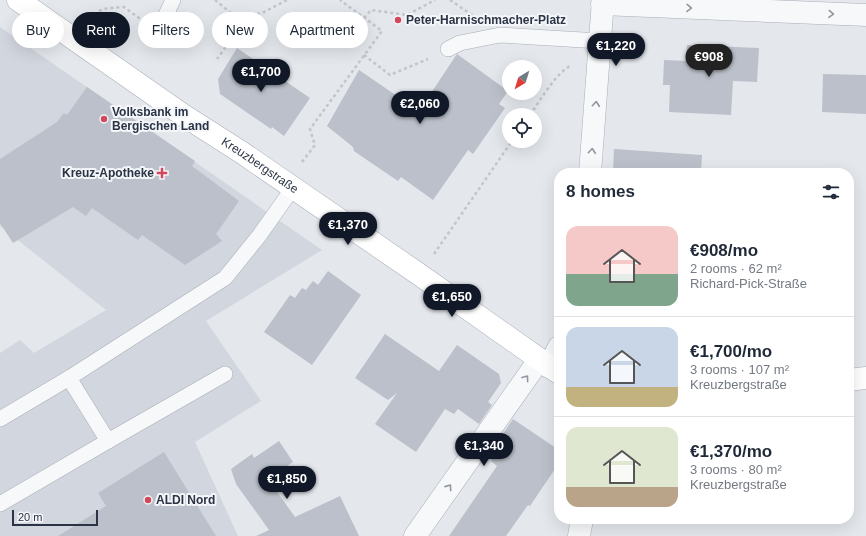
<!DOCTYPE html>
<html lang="en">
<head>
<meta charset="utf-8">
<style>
	:root { --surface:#fff; --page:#f2f2f3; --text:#1f2937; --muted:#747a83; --line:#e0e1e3; --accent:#111827 }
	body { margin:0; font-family:Arial,sans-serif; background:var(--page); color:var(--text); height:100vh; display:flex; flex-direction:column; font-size:15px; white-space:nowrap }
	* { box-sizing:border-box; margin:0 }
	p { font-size:13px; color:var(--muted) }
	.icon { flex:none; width:22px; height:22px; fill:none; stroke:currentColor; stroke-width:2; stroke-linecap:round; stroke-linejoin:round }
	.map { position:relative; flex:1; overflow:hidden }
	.details { position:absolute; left:554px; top:168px; width:300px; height:356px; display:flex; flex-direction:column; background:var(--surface); border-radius:16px; box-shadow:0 4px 16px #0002 }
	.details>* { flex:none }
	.banner { position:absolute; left:12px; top:12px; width:380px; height:36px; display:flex; gap:8px }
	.needle { width:26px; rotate:218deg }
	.controls { position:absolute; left:502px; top:60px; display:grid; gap:8px }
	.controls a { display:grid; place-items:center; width:40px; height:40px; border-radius:50%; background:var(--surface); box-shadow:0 4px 16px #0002; font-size:20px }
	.scale { position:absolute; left:12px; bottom:10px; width:86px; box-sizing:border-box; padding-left:4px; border:2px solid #2b3445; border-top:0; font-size:11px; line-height:14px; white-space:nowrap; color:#2b3445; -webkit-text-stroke:3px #f4f6f9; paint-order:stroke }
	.price { position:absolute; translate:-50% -34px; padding:0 9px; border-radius:14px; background:var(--accent); color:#fff; font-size:13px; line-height:26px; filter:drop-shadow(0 1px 2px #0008) }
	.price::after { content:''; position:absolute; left:50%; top:24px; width:12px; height:9px; margin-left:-6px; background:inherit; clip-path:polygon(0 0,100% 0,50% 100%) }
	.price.on { background:#222; color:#fff }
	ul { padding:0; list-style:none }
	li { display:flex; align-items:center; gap:12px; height:100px; padding:0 12px }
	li+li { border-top:1px solid var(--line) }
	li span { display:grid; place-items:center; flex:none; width:112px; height:80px; border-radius:12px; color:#555 }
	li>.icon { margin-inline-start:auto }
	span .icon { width:48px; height:48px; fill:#fffc; stroke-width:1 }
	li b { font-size:17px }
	h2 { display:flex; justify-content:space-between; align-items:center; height:48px; padding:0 12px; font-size:17px }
	.pill { padding:0 14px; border-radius:18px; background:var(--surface); box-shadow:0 4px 16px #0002; font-size:14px; line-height:36px }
	.pill.on { background:var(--accent); color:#fff }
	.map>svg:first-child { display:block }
	.built { fill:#d2d6de }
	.building { fill:#bbc0ca }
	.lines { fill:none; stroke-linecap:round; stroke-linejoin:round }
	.service-casing { stroke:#a9aeb7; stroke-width:16 }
	.minor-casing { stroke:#a9aeb7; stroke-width:23 }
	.tertiary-casing { stroke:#a9aeb7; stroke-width:23 }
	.secondary-casing { stroke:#a9aeb7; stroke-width:23 }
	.path { stroke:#c2c5cb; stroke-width:2.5; stroke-dasharray:3 3; stroke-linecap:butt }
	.service { stroke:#f7f8fa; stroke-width:15 }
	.minor { stroke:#f7f8fa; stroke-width:22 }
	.tertiary { stroke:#f7f8fa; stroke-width:22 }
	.secondary { stroke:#fff; stroke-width:22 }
	.oneway { stroke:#9196a0 }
	.poi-dot { fill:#d1495b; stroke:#f4f6f9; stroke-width:1.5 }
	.labels { text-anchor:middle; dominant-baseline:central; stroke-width:4; stroke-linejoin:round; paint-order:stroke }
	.poi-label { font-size:12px; font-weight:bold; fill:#2b3445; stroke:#f4f6f9; text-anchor:start }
	.street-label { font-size:12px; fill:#2b3445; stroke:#f4f6f9 }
</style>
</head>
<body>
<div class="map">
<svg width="866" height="536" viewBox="0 0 866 536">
	<rect width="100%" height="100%" fill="#e4e7ec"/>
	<polygon class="built" points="0,27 322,250 206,321 261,401 195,442 238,536 0,536 0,353 20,340 34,353 106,310 0,226"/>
	<g class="building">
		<polygon points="687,45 759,48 757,82 733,81 731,115 669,112 670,85 663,85 664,60 686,61"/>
		<polygon points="237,48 310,98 284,136 272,127 271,129 220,94 218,79"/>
		<polygon points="457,54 508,91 499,104 505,108 473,154 468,150 433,200 401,177 398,181 367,160 354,151 353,147 327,126 359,70 419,111"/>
		<polygon points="823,74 866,75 866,114 822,112"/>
		<polygon points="87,87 195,161 192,166 239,201 216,234 222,241 185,265 142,235 138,240 92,208 86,216 73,207 13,243 0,223 0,159 57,122 64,113 67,115"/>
		<polygon points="614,149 702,155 701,173 613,173"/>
		<polygon points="328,271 361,295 312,365 264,332 290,295 295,298 302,288 306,290 313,281 318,285"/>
		<polygon points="385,334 439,371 457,345 499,374 501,383 488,402 492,405 479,424 458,409 454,414 445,409 416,452 375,424 397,393 388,400 355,378"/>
		<polygon points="513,419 559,450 559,463 530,506 528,505 506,536 449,536 497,466 491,461 505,441 500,438"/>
		<polygon points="279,441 293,462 268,479 295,517 340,496 359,536 256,536 269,530 236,484 231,469 252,454 254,458"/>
		<polygon points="164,452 216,536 58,536 106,506 98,493"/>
	</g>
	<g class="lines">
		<defs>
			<g id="service">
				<polyline points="164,19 173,0"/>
				<polyline points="448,49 460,43 500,35 600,41"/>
				<polyline points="0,419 69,378 225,278 259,236 293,188"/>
				<polyline points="108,441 225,374"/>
				<polyline points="0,504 108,441 69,378"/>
			</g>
			<g id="minor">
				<polyline points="602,4 866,15"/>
				<polyline points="590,173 603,0"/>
				<polyline points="549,367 559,347"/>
				<polyline points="415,536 539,360"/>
			</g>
			<polyline id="tertiary" points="579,536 582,519"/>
			<g id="secondary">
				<path id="s1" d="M18,0L183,115L241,152L420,275L559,373"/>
				<polyline points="849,380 866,378"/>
			</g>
		</defs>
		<use href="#service" class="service-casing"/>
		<use href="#minor" class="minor-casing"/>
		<use href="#tertiary" class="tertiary-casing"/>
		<use href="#secondary" class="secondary-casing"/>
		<g class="path">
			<polyline points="215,0 243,23 217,59"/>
			<polyline points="450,0 475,17"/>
			<polyline points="364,18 371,10 407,15 435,0"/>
			<path d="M90,19C99,7 110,8 124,7L139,18H141"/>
			<polyline points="240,20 264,12 287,0"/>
			<polyline points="364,55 390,75 428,59"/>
			<path d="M530,115C540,101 556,72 572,65"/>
			<polyline points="302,162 315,145 310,129 382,31 340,0"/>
			<polyline points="434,254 512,141"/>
		</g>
		<use href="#service" class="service"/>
		<use href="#minor" class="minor"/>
		<use href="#tertiary" class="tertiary"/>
		<use href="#secondary" class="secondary"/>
	</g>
	<defs><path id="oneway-chevron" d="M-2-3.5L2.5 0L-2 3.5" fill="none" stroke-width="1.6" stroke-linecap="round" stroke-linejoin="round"/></defs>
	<g class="oneway">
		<use href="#oneway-chevron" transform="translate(689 8) rotate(2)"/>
		<use href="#oneway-chevron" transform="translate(831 14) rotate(3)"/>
		<use href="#oneway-chevron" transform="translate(596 104) rotate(-85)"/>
		<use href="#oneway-chevron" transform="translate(592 151) rotate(-85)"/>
		<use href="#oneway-chevron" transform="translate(526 378) rotate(-54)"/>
		<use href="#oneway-chevron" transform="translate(449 487) rotate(-55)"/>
	</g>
	<g class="poi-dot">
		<circle cx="398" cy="20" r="4"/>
		<circle cx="104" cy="119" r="4"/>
		<path d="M160 167h4v4h4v4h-4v4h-4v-4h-4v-4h4z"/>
		<circle cx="148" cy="500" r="4"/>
	</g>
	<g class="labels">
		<g class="poi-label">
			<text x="406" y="20">Peter-Harnischmacher-Platz</text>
			<text x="112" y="112">Volksbank im<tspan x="112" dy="14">Bergischen Land</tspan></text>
			<text x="154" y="173" text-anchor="end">Kreuz-Apotheke</text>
			<text x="156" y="500">ALDI Nord</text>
		</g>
		<g class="street-label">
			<text stroke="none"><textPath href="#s1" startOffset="293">Kreuzbergstraße</textPath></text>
		</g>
	</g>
</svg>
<div class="controls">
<a><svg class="needle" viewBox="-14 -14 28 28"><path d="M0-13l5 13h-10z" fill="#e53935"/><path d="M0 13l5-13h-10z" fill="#747a83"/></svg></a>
<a><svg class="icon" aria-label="locate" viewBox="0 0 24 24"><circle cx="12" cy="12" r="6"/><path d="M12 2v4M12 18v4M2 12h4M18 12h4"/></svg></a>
</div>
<div class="scale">20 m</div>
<b class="price" style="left:616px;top:67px">€1,220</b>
<b class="price on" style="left:709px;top:78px">€908</b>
<b class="price" style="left:261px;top:93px">€1,700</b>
<b class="price" style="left:420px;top:125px">€2,060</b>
<b class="price" style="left:348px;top:246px">€1,370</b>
<b class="price" style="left:452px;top:318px">€1,650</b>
<b class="price" style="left:484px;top:467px">€1,340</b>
<b class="price" style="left:287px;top:500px">€1,850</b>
<div class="banner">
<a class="pill">Buy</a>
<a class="pill on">Rent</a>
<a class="pill">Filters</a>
<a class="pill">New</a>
<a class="pill">Apartment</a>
</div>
<section class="details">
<h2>8 homes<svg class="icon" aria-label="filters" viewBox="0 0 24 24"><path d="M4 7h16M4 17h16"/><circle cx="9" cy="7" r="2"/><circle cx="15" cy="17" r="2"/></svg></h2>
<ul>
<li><span style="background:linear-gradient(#f6c9c9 60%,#7fa58c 0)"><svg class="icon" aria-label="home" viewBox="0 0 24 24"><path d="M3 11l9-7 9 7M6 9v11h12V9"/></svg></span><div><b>€908/mo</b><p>2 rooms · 62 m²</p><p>Richard-Pick-Straße</p></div></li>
<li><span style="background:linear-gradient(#c9d6e8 75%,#c2b280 0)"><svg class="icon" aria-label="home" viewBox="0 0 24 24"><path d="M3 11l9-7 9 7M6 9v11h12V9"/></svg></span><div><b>€1,700/mo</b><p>3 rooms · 107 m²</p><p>Kreuzbergstraße</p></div></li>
<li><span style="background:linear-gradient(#dfe7d0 75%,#b9a48a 0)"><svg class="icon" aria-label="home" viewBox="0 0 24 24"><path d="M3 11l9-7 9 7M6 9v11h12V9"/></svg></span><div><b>€1,370/mo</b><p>3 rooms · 80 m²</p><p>Kreuzbergstraße</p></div></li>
</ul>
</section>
</div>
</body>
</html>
